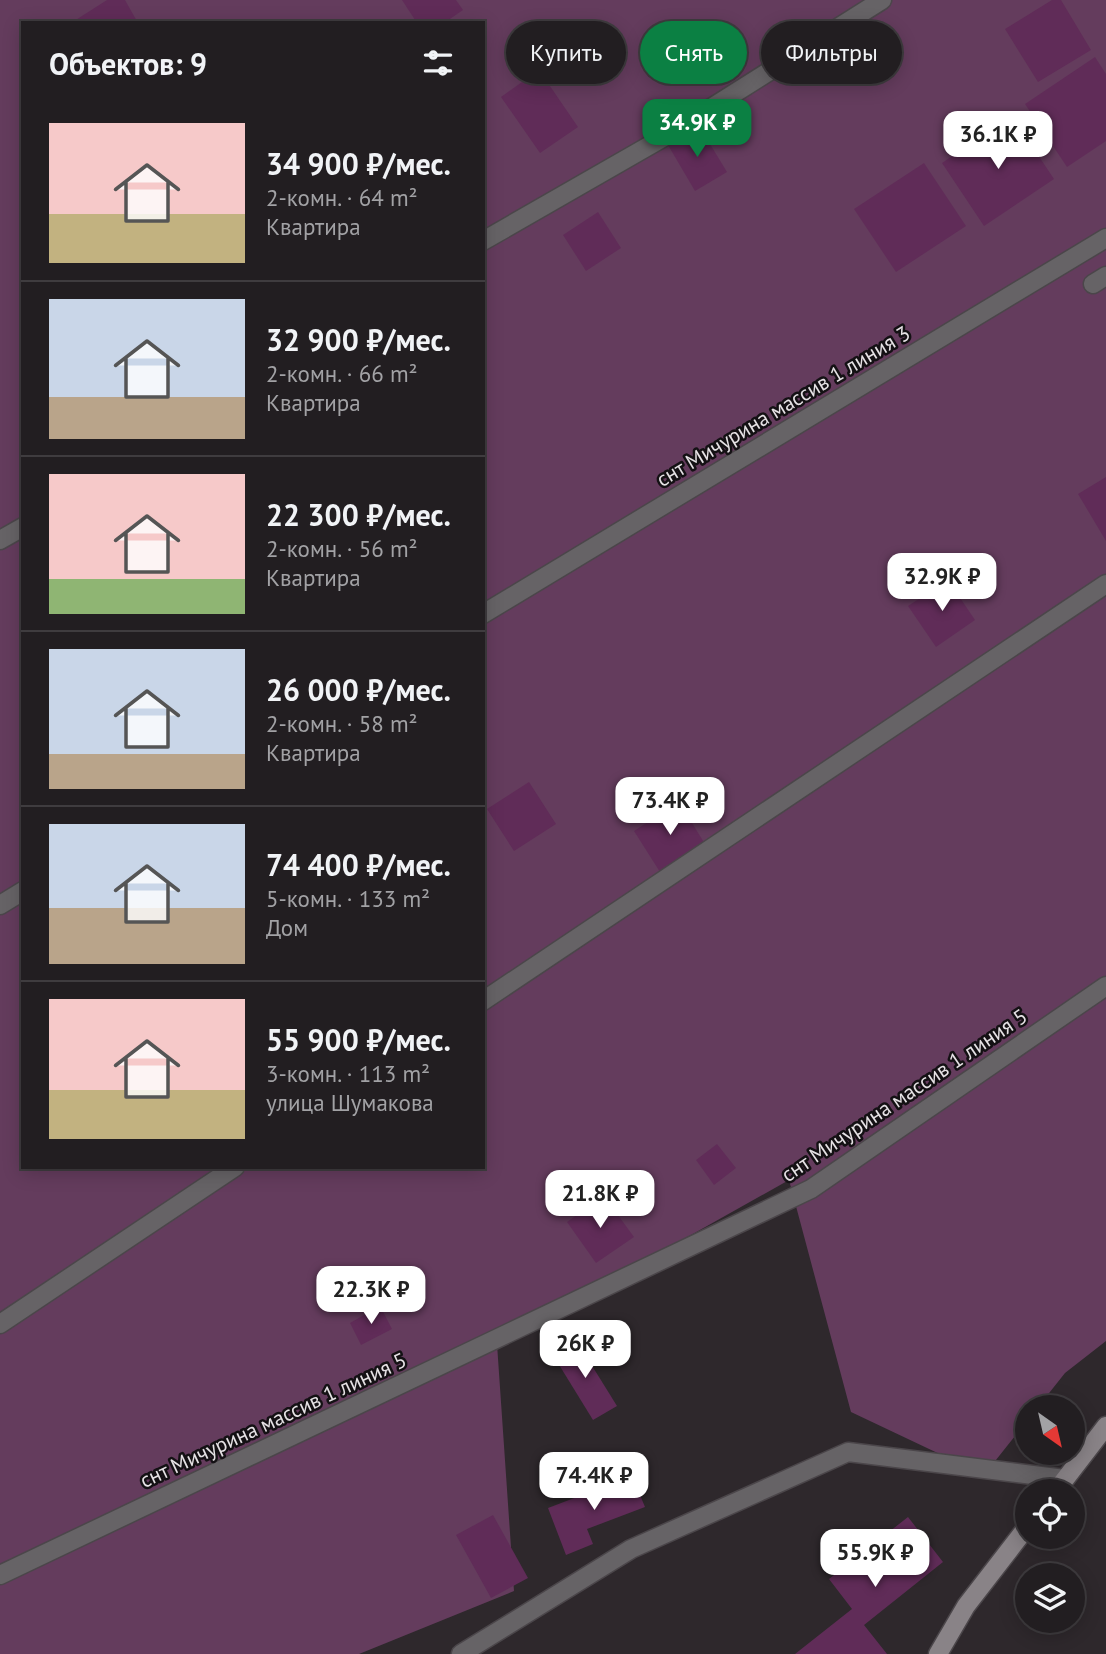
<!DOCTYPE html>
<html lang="ru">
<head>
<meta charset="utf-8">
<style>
	:root { --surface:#221e21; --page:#2a272a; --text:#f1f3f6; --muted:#a2a2a5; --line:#3f3c3f; --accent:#0b8043 }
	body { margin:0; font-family:"PT Sans",sans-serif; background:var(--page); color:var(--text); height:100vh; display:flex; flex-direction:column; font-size:26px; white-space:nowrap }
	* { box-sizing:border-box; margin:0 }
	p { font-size:23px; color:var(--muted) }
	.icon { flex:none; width:38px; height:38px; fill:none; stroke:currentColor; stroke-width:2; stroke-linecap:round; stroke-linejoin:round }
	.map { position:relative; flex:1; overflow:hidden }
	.drawer { position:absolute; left:21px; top:21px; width:464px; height:1148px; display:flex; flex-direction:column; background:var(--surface); border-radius:0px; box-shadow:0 4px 18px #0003,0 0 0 2px var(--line) }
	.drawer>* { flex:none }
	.top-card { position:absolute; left:506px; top:21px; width:495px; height:63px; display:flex; gap:14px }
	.needle { width:46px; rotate:146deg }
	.buttons { position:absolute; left:1015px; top:1395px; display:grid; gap:14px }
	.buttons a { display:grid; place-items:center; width:70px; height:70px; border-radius:50%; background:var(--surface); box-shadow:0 4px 18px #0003,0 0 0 2px var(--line); font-size:35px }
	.price { position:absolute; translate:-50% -60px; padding:0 16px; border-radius:14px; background:#fff; color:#222; font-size:23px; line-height:46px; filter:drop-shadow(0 2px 4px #0008) }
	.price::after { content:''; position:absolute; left:50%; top:42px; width:21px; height:16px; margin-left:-10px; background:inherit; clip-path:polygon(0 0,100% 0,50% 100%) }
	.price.on { background:var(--accent); color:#fff }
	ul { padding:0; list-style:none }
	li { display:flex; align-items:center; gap:21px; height:175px; padding:0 28px }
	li+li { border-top:2px solid var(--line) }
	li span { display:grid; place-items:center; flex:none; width:196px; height:140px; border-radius:0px; color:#555 }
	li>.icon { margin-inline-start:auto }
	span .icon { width:84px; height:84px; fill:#fffc; stroke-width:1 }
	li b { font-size:30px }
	h2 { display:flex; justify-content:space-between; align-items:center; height:84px; padding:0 28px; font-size:30px }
	.chip { padding:0 24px; border-radius:32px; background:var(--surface); box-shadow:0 4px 18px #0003,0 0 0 2px var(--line); font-size:24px; line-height:63px }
	.chip.on { background:var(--accent); color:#fff }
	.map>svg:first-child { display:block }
	.garden { fill:#643c5d; fill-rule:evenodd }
	.building { fill:#602c58 }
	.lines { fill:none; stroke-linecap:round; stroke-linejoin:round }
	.street-casing { stroke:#4b464a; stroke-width:21 }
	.secondary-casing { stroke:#4b464a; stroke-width:21 }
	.street { stroke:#666366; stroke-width:18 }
	.secondary { stroke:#898387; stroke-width:18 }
	.labels { text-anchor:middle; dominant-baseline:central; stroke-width:5; stroke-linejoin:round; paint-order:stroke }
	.street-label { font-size:21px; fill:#e6e2e5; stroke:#141114 }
</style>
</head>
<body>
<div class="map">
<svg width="1106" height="1654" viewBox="0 0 1106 1654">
	<rect width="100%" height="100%" fill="#2e282c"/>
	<path class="garden" d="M0,0H1106V1341L1065,1373L1038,1407H1027V1421L984,1475L851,1412L789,1180L497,1344L514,1591L359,1654H0ZM23,23H483V1167H23Z"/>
	<g class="building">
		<polygon points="107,0 125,0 138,23 71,23"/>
		<polygon points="402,0 456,0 463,10 444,23 417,23"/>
		<polygon points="1052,0 1061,0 1091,50 1038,82 1005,29"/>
		<polygon points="1095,57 1106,74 1106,141 1067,167 1025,104"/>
		<polygon points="539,70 578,127 540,153 501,97"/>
		<polygon points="1012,116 1054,179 984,226 942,163"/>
		<polygon points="699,126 727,172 695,191 668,145"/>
		<polygon points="924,163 966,226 896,272 854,209"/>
		<polygon points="598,212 621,248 586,271 563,235"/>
		<polygon points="1106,477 1106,541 1078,494"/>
		<polygon points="948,580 975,620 936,647 908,606"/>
		<polygon points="529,782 556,824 514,851 487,809"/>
		<polygon points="679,802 705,844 660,872 634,831"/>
		<polygon points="717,1144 736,1168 714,1185 696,1160"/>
		<polygon points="604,1196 634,1237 596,1263 567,1222"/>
		<polygon points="380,1306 392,1329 361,1345 350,1323"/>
		<polygon points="576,1340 617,1406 593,1420 553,1355"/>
		<polygon points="632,1476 645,1507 587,1529 593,1544 566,1555 548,1508"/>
		<polygon points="493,1515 528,1578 491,1598 456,1535"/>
		<polygon points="908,1517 943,1562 864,1625 887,1654 795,1654 852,1609 829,1579"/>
	</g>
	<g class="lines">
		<defs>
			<g id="street">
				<polyline points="483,241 673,132 882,0"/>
				<polyline points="1093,284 1106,276"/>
				<polyline points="0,540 23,527"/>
				<polyline points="483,614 1106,238"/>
				<polyline points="0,905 23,891"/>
				<polyline points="483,1001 1106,584"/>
				<polyline points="0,1324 235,1167"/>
				<polyline points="0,1575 811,1189 1106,986"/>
				<polyline points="461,1654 631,1549 848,1452 1065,1479"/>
			</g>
			<g id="secondary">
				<polyline points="1056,1491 1106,1426"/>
				<polyline points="938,1654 966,1606 1027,1527"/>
			</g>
		</defs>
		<use href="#street" class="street-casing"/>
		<use href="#secondary" class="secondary-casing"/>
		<use href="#street" class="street"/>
		<use href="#secondary" class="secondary"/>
	</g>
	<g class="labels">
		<g class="street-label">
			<text transform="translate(783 406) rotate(-31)">снт Мичурина массив 1 линия 3</text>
			<text transform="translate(904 1095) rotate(-34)">снт Мичурина массив 1 линия 5</text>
			<text transform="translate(273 1420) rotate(-25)">снт Мичурина массив 1 линия 5</text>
		</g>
	</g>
</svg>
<div class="buttons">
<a><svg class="needle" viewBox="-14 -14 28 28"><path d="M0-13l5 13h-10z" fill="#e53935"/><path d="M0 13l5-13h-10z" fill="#a2a2a5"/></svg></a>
<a><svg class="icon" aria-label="locate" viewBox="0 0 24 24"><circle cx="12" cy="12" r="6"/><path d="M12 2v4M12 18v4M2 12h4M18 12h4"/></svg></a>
<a><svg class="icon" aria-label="layers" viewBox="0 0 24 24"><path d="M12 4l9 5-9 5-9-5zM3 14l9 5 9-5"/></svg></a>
</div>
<b class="price on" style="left:697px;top:159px">34.9K ₽</b>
<b class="price" style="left:998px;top:171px">36.1K ₽</b>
<b class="price" style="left:942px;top:613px">32.9K ₽</b>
<b class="price" style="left:670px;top:837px">73.4K ₽</b>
<b class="price" style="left:600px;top:1230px">21.8K ₽</b>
<b class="price" style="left:371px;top:1326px">22.3K ₽</b>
<b class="price" style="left:585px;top:1380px">26K ₽</b>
<b class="price" style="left:594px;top:1512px">74.4K ₽</b>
<b class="price" style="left:875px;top:1589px">55.9K ₽</b>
<div class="top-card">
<a class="chip">Купить</a>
<a class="chip on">Снять</a>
<a class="chip">Фильтры</a>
</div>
<section class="drawer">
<h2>Объектов: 9<svg class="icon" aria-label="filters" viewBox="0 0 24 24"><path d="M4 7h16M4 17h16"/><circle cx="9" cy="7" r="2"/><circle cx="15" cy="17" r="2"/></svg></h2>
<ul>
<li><span style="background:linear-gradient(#f6c9c9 65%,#c2b280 0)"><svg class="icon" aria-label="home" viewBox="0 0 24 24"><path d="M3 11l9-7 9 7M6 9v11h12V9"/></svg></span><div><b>34 900 ₽/мес.</b><p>2-комн. · 64 m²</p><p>Квартира</p></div></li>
<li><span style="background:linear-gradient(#c9d6e8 70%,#b9a48a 0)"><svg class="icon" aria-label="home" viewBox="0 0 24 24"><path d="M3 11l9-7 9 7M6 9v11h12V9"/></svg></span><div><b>32 900 ₽/мес.</b><p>2-комн. · 66 m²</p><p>Квартира</p></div></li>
<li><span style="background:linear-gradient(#f6c9c9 75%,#8fb573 0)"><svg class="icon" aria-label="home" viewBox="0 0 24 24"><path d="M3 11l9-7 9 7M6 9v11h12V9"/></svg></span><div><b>22 300 ₽/мес.</b><p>2-комн. · 56 m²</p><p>Квартира</p></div></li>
<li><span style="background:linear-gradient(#c9d6e8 75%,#b9a48a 0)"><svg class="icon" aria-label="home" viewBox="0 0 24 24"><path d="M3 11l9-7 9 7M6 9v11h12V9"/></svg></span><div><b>26 000 ₽/мес.</b><p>2-комн. · 58 m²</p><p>Квартира</p></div></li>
<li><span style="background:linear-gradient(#c9d6e8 60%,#b9a48a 0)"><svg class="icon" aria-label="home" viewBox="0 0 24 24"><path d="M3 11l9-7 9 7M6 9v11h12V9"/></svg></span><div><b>74 400 ₽/мес.</b><p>5-комн. · 133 m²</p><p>Дом</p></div></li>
<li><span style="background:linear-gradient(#f6c9c9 65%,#c2b280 0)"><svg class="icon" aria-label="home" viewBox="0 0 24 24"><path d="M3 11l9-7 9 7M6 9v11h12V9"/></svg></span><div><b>55 900 ₽/мес.</b><p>3-комн. · 113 m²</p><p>улица Шумакова</p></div></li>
</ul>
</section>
</div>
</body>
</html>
